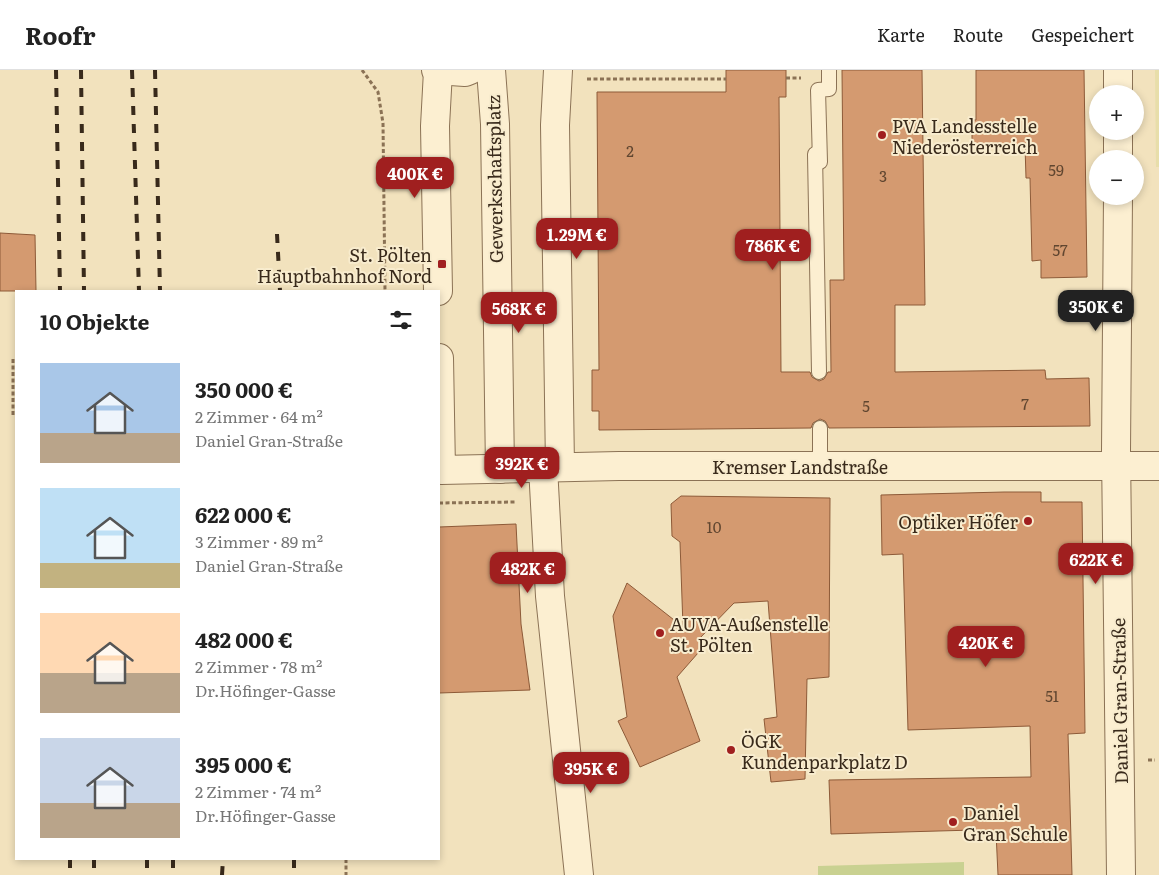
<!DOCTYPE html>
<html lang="de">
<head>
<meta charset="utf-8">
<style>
	:root { --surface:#fff; --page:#f2f2f2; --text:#222; --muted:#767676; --line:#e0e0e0; --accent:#a01f1f }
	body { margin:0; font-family:Literata,serif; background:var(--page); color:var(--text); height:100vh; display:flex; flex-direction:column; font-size:19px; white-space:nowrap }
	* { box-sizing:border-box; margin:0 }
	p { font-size:16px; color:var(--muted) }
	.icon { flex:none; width:28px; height:28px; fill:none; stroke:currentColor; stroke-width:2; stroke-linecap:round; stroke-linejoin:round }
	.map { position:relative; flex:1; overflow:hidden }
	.sheet { position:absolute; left:15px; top:220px; width:425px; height:570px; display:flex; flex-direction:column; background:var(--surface); border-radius:0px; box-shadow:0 2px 8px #0003 }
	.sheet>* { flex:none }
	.fabs { position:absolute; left:1089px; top:15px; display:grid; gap:10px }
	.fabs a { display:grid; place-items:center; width:55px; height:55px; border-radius:50%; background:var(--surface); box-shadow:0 2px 8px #0003; font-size:25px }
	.price { position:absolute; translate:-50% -42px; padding:0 11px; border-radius:10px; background:var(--accent); color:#fff; font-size:16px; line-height:32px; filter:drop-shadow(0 1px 2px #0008) }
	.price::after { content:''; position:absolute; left:50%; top:30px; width:15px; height:11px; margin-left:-8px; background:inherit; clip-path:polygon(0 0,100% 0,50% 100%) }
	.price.on { background:#222; color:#fff }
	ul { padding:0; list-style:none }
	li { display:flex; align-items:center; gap:15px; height:125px; padding:0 25px }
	li span { display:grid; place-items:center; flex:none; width:140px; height:100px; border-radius:0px; color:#555 }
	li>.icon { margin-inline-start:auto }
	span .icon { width:60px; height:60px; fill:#fffc; stroke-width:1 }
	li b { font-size:21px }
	h2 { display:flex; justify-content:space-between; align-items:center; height:60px; padding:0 25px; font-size:21px }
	header { display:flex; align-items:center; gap:30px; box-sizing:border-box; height:70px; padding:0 25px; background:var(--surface); border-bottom:1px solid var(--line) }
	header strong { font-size:24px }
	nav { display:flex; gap:28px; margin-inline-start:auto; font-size:18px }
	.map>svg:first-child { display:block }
	.farmland { fill:#e8deaa }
	.green { fill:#c9d191 }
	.building { fill:#d49a70; stroke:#8d5a38 }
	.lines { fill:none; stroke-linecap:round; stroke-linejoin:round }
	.service-casing { stroke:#8b7255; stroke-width:16 }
	.minor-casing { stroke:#8b7255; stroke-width:30 }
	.tertiary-casing { stroke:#8b7255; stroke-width:30 }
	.path { stroke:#8b7255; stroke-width:3; stroke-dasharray:4 2.5; stroke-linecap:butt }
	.service { stroke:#fcefd1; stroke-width:14 }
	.minor { stroke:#fcefd1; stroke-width:28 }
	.tertiary { stroke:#fcefd1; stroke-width:28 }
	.rail { stroke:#392a1b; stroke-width:4; stroke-dasharray:9 9; stroke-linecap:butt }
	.poi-dot { fill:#a01f1f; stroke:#f8ecce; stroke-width:2 }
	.labels { text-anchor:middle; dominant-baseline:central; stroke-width:4; stroke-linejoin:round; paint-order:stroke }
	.number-label { font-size:15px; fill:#604630 }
	.poi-label { font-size:18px; fill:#392a1b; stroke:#f8ecce; text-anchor:start }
	.street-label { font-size:18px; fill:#392a1b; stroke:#f8ecce }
</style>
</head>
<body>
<header>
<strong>Roofr</strong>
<nav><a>Karte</a><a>Route</a><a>Gespeichert</a></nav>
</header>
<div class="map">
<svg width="1159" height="805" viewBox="0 0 1159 805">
	<rect width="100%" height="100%" fill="#f2e2bd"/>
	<polygon class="farmland" points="1155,0 1159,0 1159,97 1156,97"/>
	<polygon class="green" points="964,792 964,805 818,805 818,796"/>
	<g class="building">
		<polygon points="726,0 786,0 786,27 779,27 781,302 810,302 812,307 819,311 824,309 828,302 831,302 830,210 844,210 842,0 922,0 925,235 895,235 895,302 1045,300 1046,309 1089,308 1090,356 829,358 825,351 820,349 813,353 811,358 599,360 599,341 592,341 592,300 599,300 597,22 726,22"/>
		<polygon points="976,0 1084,0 1087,207 1041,208 1041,190 1032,191 1030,108 1026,108 1025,76 972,76 972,50 976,50"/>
		<polygon points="0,163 35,165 36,221 0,221"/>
		<polygon points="1004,422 1041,422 1041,432 1082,432 1085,663 1068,664 1072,805 998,805 996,762 974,763 974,760 831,764 829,710 1031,707 1030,656 908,660 903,484 882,485 881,425"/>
		<polygon points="681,426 830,428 829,607 807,609 805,709 771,712 764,649 777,647 768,531 734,533 698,570 705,575 677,607 700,671 640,697 618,651 627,647 613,546 627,513 683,557 680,472 672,466 671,434"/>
		<polygon points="516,454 521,554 530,620 439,623 439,457"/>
	</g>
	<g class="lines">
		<defs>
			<g id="service">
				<polyline points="815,84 819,302"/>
				<polyline points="820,92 818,20 829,19 829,0"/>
				<polyline points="820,358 820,397"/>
			</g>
			<g id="minor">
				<polyline points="436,0 465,2 470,0"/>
				<polyline points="491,0 495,54 500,399"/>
				<polyline points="558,0 555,55 560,397"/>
				<polyline points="438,221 435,56 438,1"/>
				<polyline points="439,288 441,400 619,396 1159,396"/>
				<polyline points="543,397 550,526 579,805"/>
			</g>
			<g id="tertiary">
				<polyline points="1118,24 1118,0"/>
				<polyline points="1118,89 1118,61"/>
				<polyline points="1118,126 1116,381 1121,805"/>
			</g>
		</defs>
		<use href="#service" class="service-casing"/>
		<use href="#minor" class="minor-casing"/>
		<use href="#tertiary" class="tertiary-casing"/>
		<g class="path">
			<polyline points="362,0 378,22 383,53 385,221"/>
			<polyline points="786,8 801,8"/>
			<polyline points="587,9 726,9"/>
			<polyline points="13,345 13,289 16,289"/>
			<polyline points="439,433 516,432"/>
			<polyline points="1148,690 1155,690"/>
			<polyline points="346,789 346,805"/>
		</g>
		<use href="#service" class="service"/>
		<use href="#minor" class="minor"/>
		<use href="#tertiary" class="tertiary"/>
		<g class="rail">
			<polyline points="56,0 60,221"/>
			<polyline points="81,0 84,221"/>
			<polyline points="132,0 139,221"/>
			<polyline points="155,0 160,221"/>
			<polyline points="277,164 280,221"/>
			<polyline points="70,789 70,805"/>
			<polyline points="94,789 94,805"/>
			<polyline points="147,789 147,805"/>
			<polyline points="173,789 173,805"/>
			<polyline points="294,789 294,805"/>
			<polyline points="222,805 223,789"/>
		</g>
	</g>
	<g class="poi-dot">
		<circle cx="882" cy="65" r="5"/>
		<rect x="437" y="189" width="10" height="10" rx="2.5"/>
		<circle cx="1028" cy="451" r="5"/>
		<circle cx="660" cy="563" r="5"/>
		<circle cx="731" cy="680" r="5"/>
		<circle cx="953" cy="752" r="5"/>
	</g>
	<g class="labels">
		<g class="number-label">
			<text x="630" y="80">2</text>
			<text x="1056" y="99">59</text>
			<text x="883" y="105">3</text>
			<text x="1060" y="179">57</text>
			<text x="1025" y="333">7</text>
			<text x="866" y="335">5</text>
			<text x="714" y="456">10</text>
			<text x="1052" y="625">51</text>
		</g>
		<g class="poi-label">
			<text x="892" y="55">PVA Landesstelle<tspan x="892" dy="21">Niederösterreich</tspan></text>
			<text x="432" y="184" text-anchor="end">St. Pölten<tspan x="432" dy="21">Hauptbahnhof Nord</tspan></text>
			<text x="1018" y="451" text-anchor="end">Optiker Höfer</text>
			<text x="670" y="553">AUVA-Außenstelle<tspan x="670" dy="21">St. Pölten</tspan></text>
			<text x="741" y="670">ÖGK<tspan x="741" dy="21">Kundenparkplatz D</tspan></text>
			<text x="963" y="742">Daniel<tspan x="963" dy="21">Gran Schule</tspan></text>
		</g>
		<g class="street-label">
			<text transform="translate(494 109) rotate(-91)">Gewerkschaftsplatz</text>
			<text x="800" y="396">Kremser Landstraße</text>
			<text transform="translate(1119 631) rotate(-91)">Daniel Gran-Straße</text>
		</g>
	</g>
</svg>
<div class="fabs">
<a>+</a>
<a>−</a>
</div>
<b class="price" style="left:415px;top:129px">400K €</b>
<b class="price" style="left:577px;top:190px">1.29M €</b>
<b class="price" style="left:773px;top:201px">786K €</b>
<b class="price on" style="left:1096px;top:262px">350K €</b>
<b class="price" style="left:519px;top:264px">568K €</b>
<b class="price" style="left:522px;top:419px">392K €</b>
<b class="price" style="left:1096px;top:515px">622K €</b>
<b class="price" style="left:528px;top:524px">482K €</b>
<b class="price" style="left:986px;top:598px">420K €</b>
<b class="price" style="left:591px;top:724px">395K €</b>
<section class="sheet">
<h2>10 Objekte<svg class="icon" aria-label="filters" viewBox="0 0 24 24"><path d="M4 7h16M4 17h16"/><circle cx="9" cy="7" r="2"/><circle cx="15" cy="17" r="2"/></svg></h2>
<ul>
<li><span style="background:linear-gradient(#a9c7e8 70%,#b9a48a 0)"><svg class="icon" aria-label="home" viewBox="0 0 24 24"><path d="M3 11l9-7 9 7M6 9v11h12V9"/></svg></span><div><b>350 000 €</b><p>2 Zimmer · 64 m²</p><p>Daniel Gran-Straße</p></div></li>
<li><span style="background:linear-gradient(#bfe0f5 75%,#c2b280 0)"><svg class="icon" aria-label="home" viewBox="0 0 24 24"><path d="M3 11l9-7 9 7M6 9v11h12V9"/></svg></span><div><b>622 000 €</b><p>3 Zimmer · 89 m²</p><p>Daniel Gran-Straße</p></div></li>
<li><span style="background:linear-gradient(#ffd9b3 60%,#b9a48a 0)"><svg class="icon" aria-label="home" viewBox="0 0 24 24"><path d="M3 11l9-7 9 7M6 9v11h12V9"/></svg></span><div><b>482 000 €</b><p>2 Zimmer · 78 m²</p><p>Dr.Höfinger-Gasse</p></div></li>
<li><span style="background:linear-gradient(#c9d6e8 65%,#b9a48a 0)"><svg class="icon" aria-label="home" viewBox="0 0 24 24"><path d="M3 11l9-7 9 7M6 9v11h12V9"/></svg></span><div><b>395 000 €</b><p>2 Zimmer · 74 m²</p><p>Dr.Höfinger-Gasse</p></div></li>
</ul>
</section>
</div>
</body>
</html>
